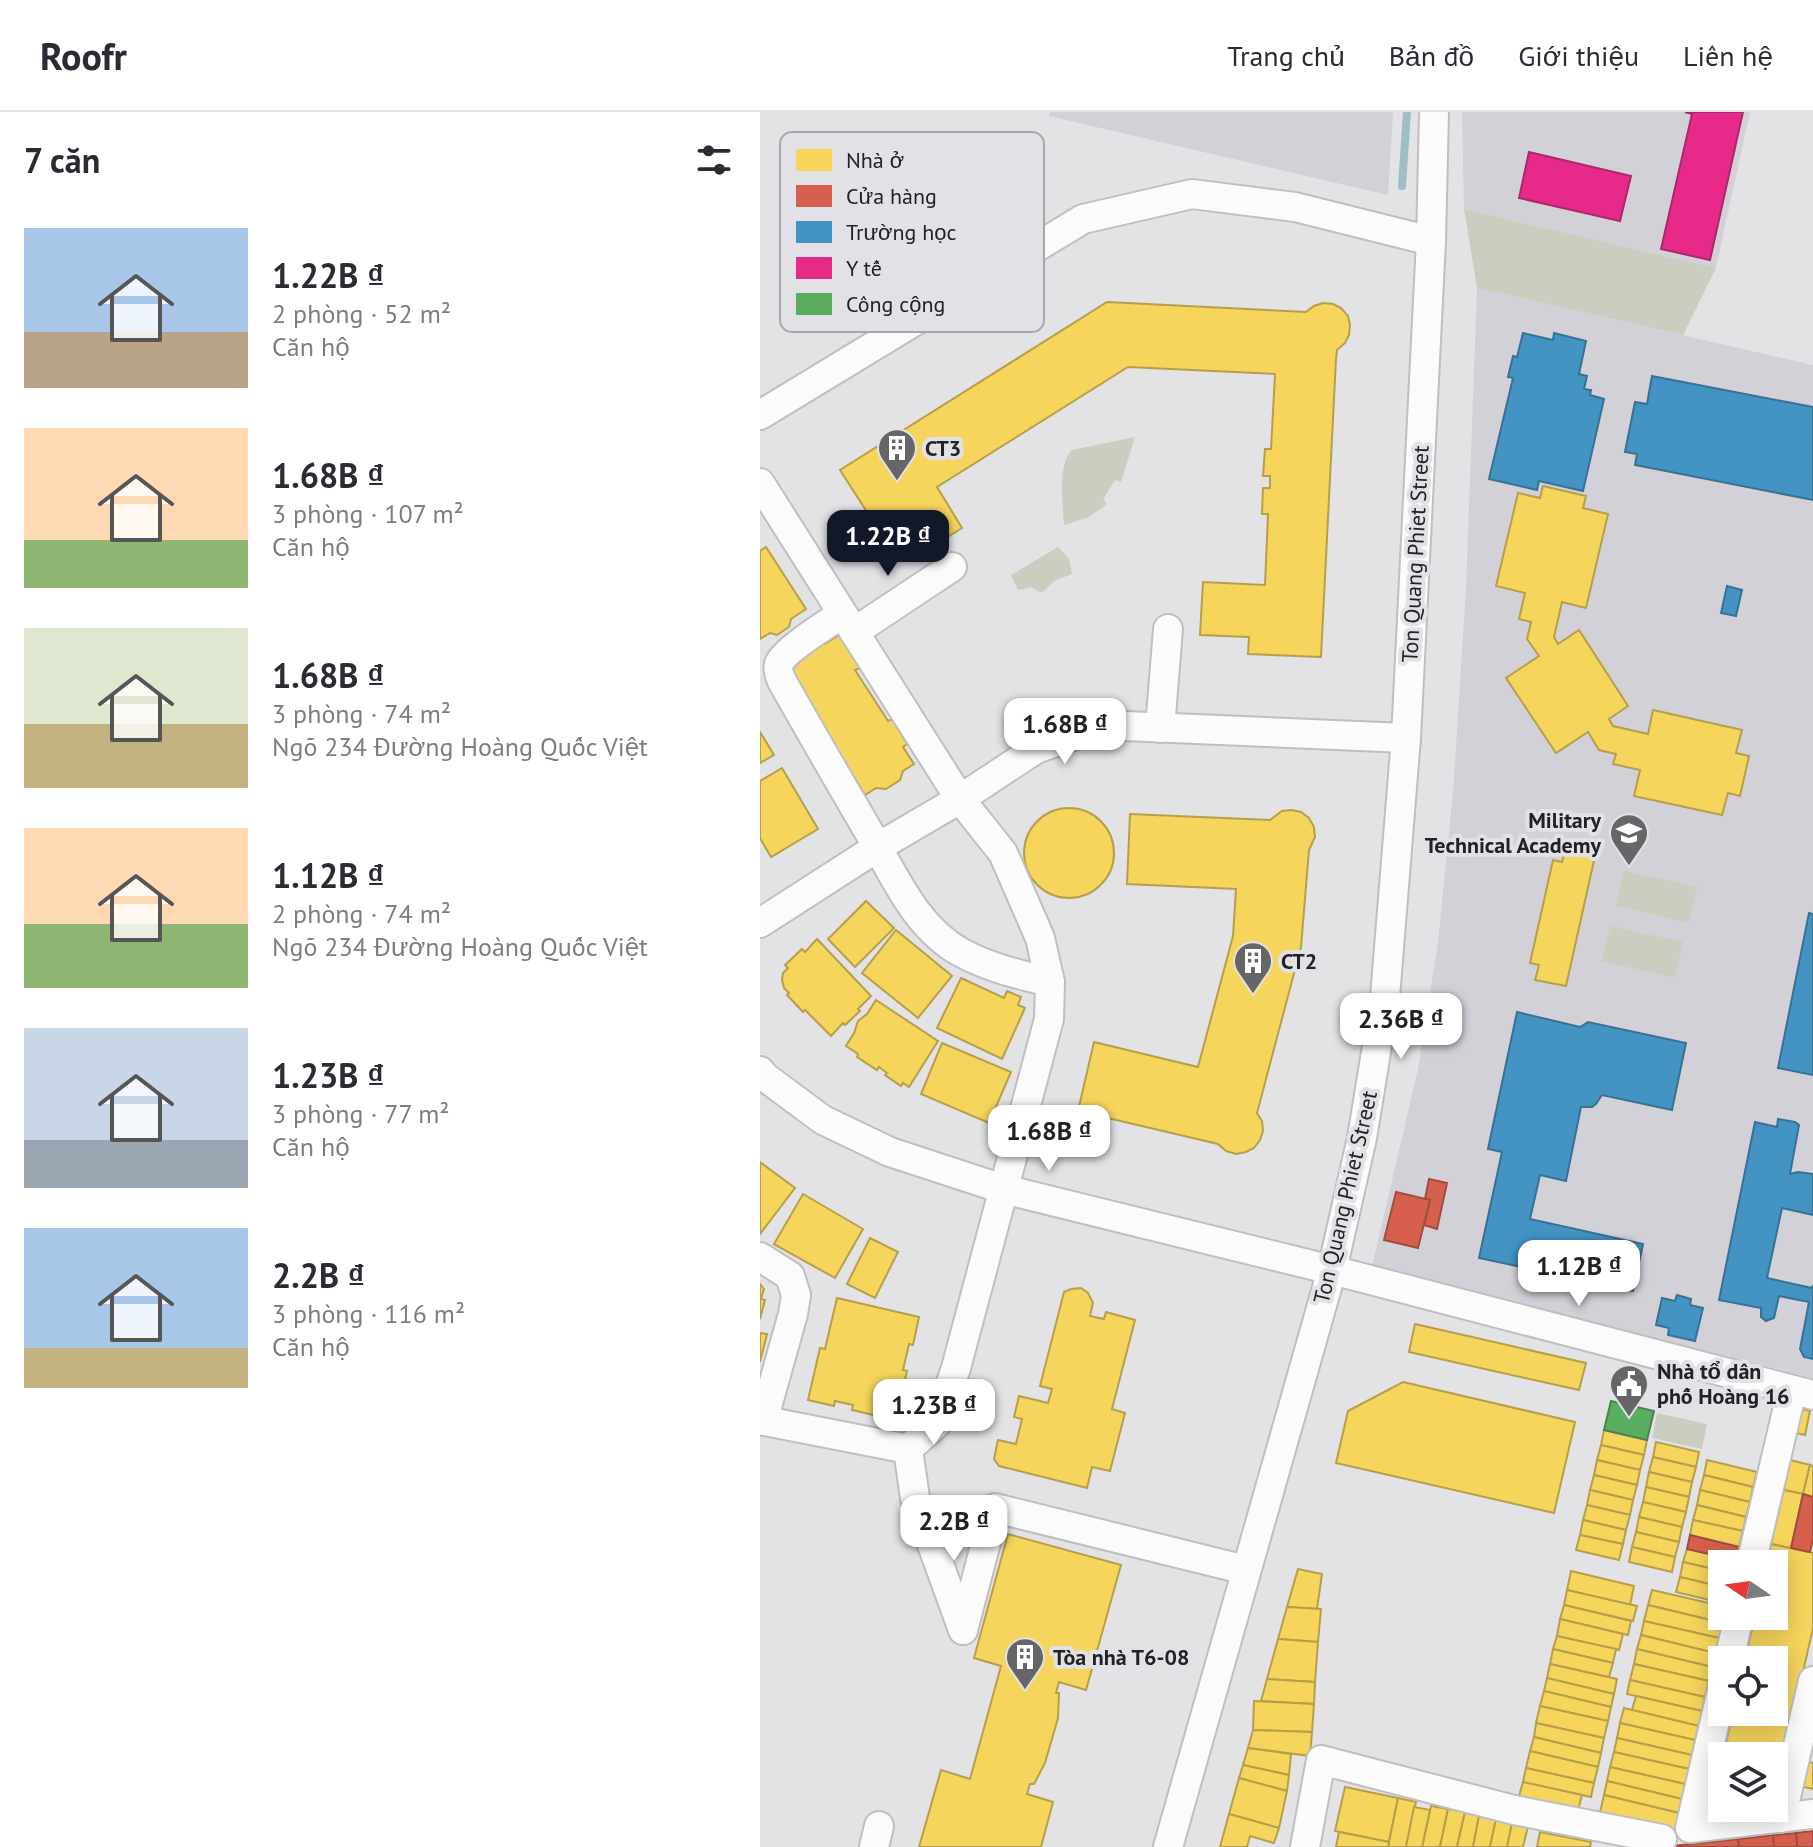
<!DOCTYPE html>
<html lang="vi">
<head>
<meta charset="utf-8">
<style>
	:root { --surface:#fff; --page:#f2f2f3; --text:#2b2b33; --muted:#7c7c81; --line:#e1e1e2; --accent:#111827 }
	body { margin:0; font-family:"PT Sans",sans-serif; background:var(--page); color:var(--text); height:100vh; display:flex; flex-direction:column; font-size:30px; white-space:nowrap }
	* { box-sizing:border-box; margin:0 }
	p { font-size:26px; color:var(--muted) }
	.icon { flex:none; width:44px; height:44px; fill:none; stroke:currentColor; stroke-width:2; stroke-linecap:round; stroke-linejoin:round }
	.map { position:relative; flex:1; overflow:hidden }
	.details { display:flex; flex-direction:column; background:var(--surface); width:760px }
	.details>* { flex:none }
	.needle { width:52px; rotate:283deg }
	.fabs { position:absolute; left:948px; top:1438px; display:grid; gap:16px }
	.fabs a { display:grid; place-items:center; width:80px; height:80px; border-radius:0px; background:var(--surface); box-shadow:0 4px 20px #0003; font-size:40px }
	.price { position:absolute; translate:-50% -68px; padding:0 18px; border-radius:16px; background:#fff; color:#222; font-size:26px; line-height:52px; filter:drop-shadow(0 2px 4px #0008) }
	.price::after { content:''; position:absolute; left:50%; top:48px; width:24px; height:18px; margin-left:-12px; background:inherit; clip-path:polygon(0 0,100% 0,50% 100%) }
	.price.current { background:var(--accent); color:#fff }
	ul { padding:0; list-style:none }
	li { display:flex; align-items:center; gap:24px; height:200px; padding:0 24px }
	li span { display:grid; place-items:center; flex:none; width:224px; height:160px; border-radius:0px; color:#555 }
	li>.icon { margin-inline-start:auto }
	span .icon { width:96px; height:96px; fill:#fffc; stroke-width:1 }
	li b { font-size:34px }
	h2 { display:flex; justify-content:space-between; align-items:center; height:96px; padding:0 24px; font-size:34px }
	header { display:flex; align-items:center; gap:48px; box-sizing:border-box; height:112px; padding:0 40px; background:var(--surface); border-bottom:2px solid var(--line) }
	header strong { font-size:38px }
	nav { display:flex; gap:44px; margin-inline-start:auto; font-size:28px }
	main { display:flex; flex:1; min-height:0 }
	.map>svg:first-child { display:block }
	.built { fill:#d3d1d8 }
	.green { fill:#c9cec1 }
	.homes { fill:#f6d55c; stroke:#b69f4b; stroke-width:2 }
	.shops { fill:#d6604d; stroke:#a04d41; stroke-width:2 }
	.schools { fill:#4393c3; stroke:#397193; stroke-width:2 }
	.health { fill:#e7298a; stroke:#ac276b; stroke-width:2 }
	.public { fill:#5aae61; stroke:#49844f; stroke-width:2 }
	.lines { fill:none; stroke-linecap:round; stroke-linejoin:round }
	.stream { stroke:#a1bdc6; stroke-width:8 }
	.minor-casing { stroke:#bfbfc1; stroke-width:32 }
	.minor { stroke:#fbfbfb; stroke-width:28 }
	.labels { text-anchor:middle; dominant-baseline:central; stroke-width:8; stroke-linejoin:round; paint-order:stroke }
	.poi-label { font-size:22px; font-weight:bold; fill:#222224; stroke:#e2e1e6; text-anchor:start }
	.street-label { font-size:22px; fill:#222224; stroke:#e2e1e6 }
	.key { fill:#e2e1e6; stroke:#a8a8ac; stroke-width:2 }
	.key-label { font-size:22px; fill:#222224 }
</style>
</head>
<body>
<header>
<strong>Roofr</strong>
<nav><a>Trang chủ</a><a>Bản đồ</a><a>Giới thiệu</a><a>Liên hệ</a></nav>
</header>
<main>
<section class="details">
<h2>7 căn<svg class="icon" aria-label="filters" viewBox="0 0 24 24"><path d="M4 7h16M4 17h16"/><circle cx="9" cy="7" r="2"/><circle cx="15" cy="17" r="2"/></svg></h2>
<ul>
<li><span style="background:linear-gradient(#a9c7e8 65%,#b9a48a 0)"><svg class="icon" aria-label="home" viewBox="0 0 24 24"><path d="M3 11l9-7 9 7M6 9v11h12V9"/></svg></span><div><b>1.22B ₫</b><p>2 phòng · 52 m²</p><p>Căn hộ</p></div></li>
<li><span style="background:linear-gradient(#ffd9b3 70%,#8fb573 0)"><svg class="icon" aria-label="home" viewBox="0 0 24 24"><path d="M3 11l9-7 9 7M6 9v11h12V9"/></svg></span><div><b>1.68B ₫</b><p>3 phòng · 107 m²</p><p>Căn hộ</p></div></li>
<li><span style="background:linear-gradient(#dfe7d0 60%,#c2b280 0)"><svg class="icon" aria-label="home" viewBox="0 0 24 24"><path d="M3 11l9-7 9 7M6 9v11h12V9"/></svg></span><div><b>1.68B ₫</b><p>3 phòng · 74 m²</p><p>Ngõ 234 Đường Hoàng Quốc Việt</p></div></li>
<li><span style="background:linear-gradient(#ffd9b3 60%,#8fb573 0)"><svg class="icon" aria-label="home" viewBox="0 0 24 24"><path d="M3 11l9-7 9 7M6 9v11h12V9"/></svg></span><div><b>1.12B ₫</b><p>2 phòng · 74 m²</p><p>Ngõ 234 Đường Hoàng Quốc Việt</p></div></li>
<li><span style="background:linear-gradient(#c9d6e8 70%,#9aa5b1 0)"><svg class="icon" aria-label="home" viewBox="0 0 24 24"><path d="M3 11l9-7 9 7M6 9v11h12V9"/></svg></span><div><b>1.23B ₫</b><p>3 phòng · 77 m²</p><p>Căn hộ</p></div></li>
<li><span style="background:linear-gradient(#a9c7e8 75%,#c2b280 0)"><svg class="icon" aria-label="home" viewBox="0 0 24 24"><path d="M3 11l9-7 9 7M6 9v11h12V9"/></svg></span><div><b>2.2B ₫</b><p>3 phòng · 116 m²</p><p>Căn hộ</p></div></li>
</ul>
</section>
<div class="map">
<svg width="1053" height="1735" viewBox="0 0 1053 1735">
	<rect width="100%" height="100%" fill="#e3e2e5"/>
	<g class="built">
		<polygon points="290,0 633,0 628,83 289,4"/>
		<polygon points="702,0 990,0 956,156 704,97"/>
		<polygon points="717,176 1053,253 1053,1266 612,1154 658,957 678,830 693,680 706,476"/>
	</g>
	<g class="green">
		<polygon points="704,97 956,156 923,223 717,176"/>
		<path d="M375,325L361,370L355,368L343,387L347,392L329,405L304,413C303,393 297,352 312,338Z"/>
		<polygon points="298,435 309,447 312,462 294,469 282,481 271,475 258,478 251,463"/>
		<polygon points="864,759 937,775 929,811 856,794"/>
		<polygon points="850,814 923,830 915,866 842,849"/>
		<polygon points="897,1301 947,1312 942,1337 892,1326"/>
	</g>
	<g class="homes">
		<polygon points="347,190 546,200 554,194 563,191 573,192 581,196 588,204 590,213 589,223 585,231 577,238 576,247 561,545 488,542 489,525 440,523 443,470 505,473 508,402 502,402 503,376 510,376 510,364 503,364 505,337 511,337 515,262 368,255 177,375 202,416 152,447 127,406 116,414 80,358"/>
		<polygon points="783,374 826,384 823,396 848,402 826,496 802,490 794,525 798,532 819,518 868,594 849,607 853,614 888,622 893,598 982,618 976,641 989,644 980,684 968,681 962,703 874,684 880,658 853,652 856,642 839,638 828,620 796,641 746,566 779,544 767,527 771,510 759,507 765,481 736,474 758,381 780,386"/>
		<polygon points="6,435 46,497 31,507 29,515 17,523 10,521 0,527 0,439"/>
		<polygon points="79,523 100,556 95,558 128,609 132,607 147,632 143,635 154,652 143,659 140,668 126,677 116,676 105,683 27,556 61,526 65,532"/>
		<polygon points="0,620 14,643 0,651"/>
		<polygon points="22,656 58,717 11,745 0,726 0,669"/>
		<circle cx="309" cy="741" r="45"/>
		<polygon points="532,698 541,700 549,706 554,715 555,725 549,738 541,835 497,1001 502,1009 503,1019 500,1028 494,1036 486,1040 476,1042 466,1039 458,1032 318,999 334,930 438,955 473,824 476,777 367,772 370,702 510,708 522,699"/>
		<polygon points="805,738 835,744 806,874 775,868 779,853 770,851 793,748 802,750"/>
		<polygon points="106,789 134,816 95,855 68,827"/>
		<polygon points="136,818 192,864 158,906 102,861"/>
		<polygon points="57,827 111,884 98,897 100,899 85,913 83,911 71,924 45,898 43,900 27,883 29,881 24,876 22,868 23,861 28,856 25,853 42,837 45,840"/>
		<polygon points="201,866 244,886 247,879 261,885 258,893 265,896 242,947 177,916"/>
		<polygon points="116,888 178,929 149,975 143,971 141,974 125,963 127,961 119,955 117,958 97,945 98,942 86,934 94,921 98,909 107,902"/>
		<polygon points="182,931 251,960 229,1011 161,982"/>
		<polygon points="0,1050 35,1076 0,1122"/>
		<polygon points="43,1082 103,1117 75,1166 14,1132"/>
		<polygon points="110,1126 138,1140 115,1186 87,1172"/>
		<polygon points="0,1172 4,1177 1,1187 5,1188 0,1207"/>
		<polygon points="321,1176 328,1181 333,1191 330,1204 344,1207 346,1200 375,1208 352,1297 365,1301 350,1359 332,1355 327,1376 239,1354 234,1347 238,1328 256,1332 262,1307 254,1305 259,1284 288,1291 292,1277 280,1274 304,1180 311,1177"/>
		<polygon points="77,1186 159,1205 153,1233 149,1232 143,1258 147,1259 139,1293 135,1292 131,1307 92,1298 93,1293 75,1289 74,1294 48,1288 60,1236 65,1237"/>
		<polygon points="655,1212 826,1251 819,1278 649,1240"/>
		<polygon points="0,1221 7,1222 0,1250"/>
		<polygon points="643,1270 815,1310 794,1401 576,1351 588,1299"/>
		<polygon points="1042,1297 1050,1299 1045,1323 1036,1321"/>
		<polygon points="844,1318 887,1328 884,1343 841,1333"/>
		<polygon points="896,1330 939,1340 936,1355 893,1345"/>
		<polygon points="841,1333 884,1343 880,1358 837,1348"/>
		<polygon points="893,1345 936,1355 932,1370 889,1360"/>
		<polygon points="837,1348 880,1358 877,1373 834,1363"/>
		<polygon points="947,1348 997,1360 993,1375 944,1363"/>
		<polygon points="1030,1348 1050,1353 1043,1382 1024,1378"/>
		<polygon points="1050,1353 1053,1354 1053,1385 1043,1382"/>
		<polygon points="889,1360 932,1370 929,1385 886,1375"/>
		<polygon points="834,1363 877,1373 873,1388 830,1378"/>
		<polygon points="944,1363 993,1375 990,1390 940,1378"/>
		<polygon points="886,1375 929,1385 926,1400 883,1390"/>
		<polygon points="830,1378 873,1388 870,1403 827,1393"/>
		<polygon points="940,1378 990,1390 986,1405 937,1393"/>
		<polygon points="1024,1378 1043,1382 1031,1436 1011,1432"/>
		<polygon points="883,1390 926,1400 922,1415 879,1405"/>
		<polygon points="827,1393 870,1403 866,1418 823,1408"/>
		<polygon points="937,1393 986,1405 983,1419 933,1408"/>
		<polygon points="879,1405 922,1415 919,1430 876,1420"/>
		<polygon points="823,1408 866,1418 863,1432 820,1423"/>
		<polygon points="933,1408 983,1419 979,1435 930,1423"/>
		<polygon points="876,1420 919,1430 915,1445 872,1435"/>
		<polygon points="248,1422 361,1453 326,1578 299,1570 296,1581 299,1581 298,1606 285,1651 274,1672 270,1672 267,1682 293,1690 281,1735 159,1735 181,1658 210,1667 241,1554 214,1546"/>
		<polygon points="820,1423 863,1432 859,1448 816,1438"/>
		<polygon points="1011,1432 1053,1441 1053,1516 1014,1688 1014,1644 963,1644 973,1600 1014,1600 1014,1548 985,1548 995,1504 1014,1504 1014,1452 1007,1452"/>
		<polygon points="872,1435 915,1445 912,1460 869,1450"/>
		<polygon points="927,1437 976,1448 975,1452 962,1452 962,1459 923,1450"/>
		<polygon points="923,1450 962,1459 962,1475 920,1465"/>
		<polygon points="538,1457 562,1462 557,1497 527,1495"/>
		<polygon points="811,1459 874,1474 870,1493 807,1478"/>
		<polygon points="920,1465 962,1475 962,1491 916,1480"/>
		<polygon points="807,1478 877,1494 873,1509 804,1493"/>
		<polygon points="892,1478 962,1494 962,1504 964,1504 963,1511 888,1493"/>
		<polygon points="804,1493 871,1509 868,1523 800,1507"/>
		<polygon points="888,1493 963,1511 959,1526 884,1509"/>
		<polygon points="527,1495 561,1497 558,1530 518,1527"/>
		<polygon points="800,1507 863,1522 859,1538 797,1524"/>
		<polygon points="884,1509 959,1526 955,1541 881,1523"/>
		<polygon points="881,1523 955,1541 952,1555 877,1537"/>
		<polygon points="797,1524 856,1537 853,1551 793,1537"/>
		<polygon points="518,1527 558,1530 555,1570 507,1567"/>
		<polygon points="793,1537 853,1551 849,1565 790,1552"/>
		<polygon points="877,1537 952,1555 949,1569 874,1552"/>
		<polygon points="790,1552 857,1567 854,1582 787,1566"/>
		<polygon points="874,1552 949,1569 945,1585 870,1568"/>
		<polygon points="787,1566 854,1582 851,1595 784,1579"/>
		<polygon points="507,1567 555,1570 554,1592 501,1589"/>
		<polygon points="870,1568 945,1585 942,1599 867,1582"/>
		<polygon points="784,1579 851,1595 848,1609 780,1594"/>
		<polygon points="876,1584 942,1599 939,1614 872,1598"/>
		<polygon points="494,1589 554,1592 552,1620 493,1618"/>
		<polygon points="780,1594 848,1609 844,1626 776,1611"/>
		<polygon points="864,1596 939,1614 935,1628 860,1611"/>
		<polygon points="776,1611 844,1626 841,1641 774,1625"/>
		<polygon points="860,1611 935,1628 932,1643 857,1626"/>
		<polygon points="493,1618 552,1620 550,1644 488,1636"/>
		<polygon points="774,1625 841,1641 838,1655 770,1639"/>
		<polygon points="857,1626 932,1643 929,1657 854,1640"/>
		<polygon points="488,1636 531,1642 529,1663 483,1653"/>
		<polygon points="770,1639 838,1655 834,1671 766,1656"/>
		<polygon points="854,1640 929,1657 925,1672 850,1655"/>
		<polygon points="962,1649 962,1677 956,1675"/>
		<polygon points="1046,1649 1053,1651 1053,1677 1039,1674"/>
		<polygon points="483,1653 529,1663 527,1679 479,1666"/>
		<polygon points="850,1655 925,1672 922,1687 847,1669"/>
		<polygon points="766,1656 834,1671 831,1685 763,1670"/>
		<polygon points="479,1666 527,1679 519,1716 469,1702"/>
		<polygon points="847,1669 922,1687 919,1701 844,1683"/>
		<polygon points="763,1670 822,1683 818,1698 759,1684"/>
		<polygon points="585,1675 638,1686 629,1730 575,1719"/>
		<polygon points="844,1683 919,1701 914,1722 839,1705"/>
		<polygon points="638,1686 656,1690 646,1735 628,1735"/>
		<polygon points="671,1694 688,1697 680,1735 662,1735"/>
		<polygon points="654,1695 670,1698 662,1735 646,1735"/>
		<polygon points="688,1697 705,1700 697,1735 680,1735"/>
		<polygon points="705,1700 719,1704 713,1735 697,1735"/>
		<polygon points="469,1702 519,1716 514,1731 490,1724 487,1735 460,1735"/>
		<polygon points="719,1704 736,1707 730,1735 713,1735"/>
		<polygon points="736,1707 752,1711 747,1735 730,1735"/>
		<polygon points="752,1711 768,1714 763,1735 747,1735"/>
		<polygon points="579,1720 629,1730 628,1735 576,1735"/>
		<polygon points="780,1720 831,1730 830,1735 777,1735"/>
	</g>
	<g class="shops">
		<polygon points="669,1067 687,1071 677,1117 664,1113 670,1088 665,1087"/>
		<polygon points="636,1080 670,1088 658,1136 624,1128"/>
		<polygon points="1043,1382 1053,1385 1053,1427 1050,1440 1031,1436"/>
		<polygon points="930,1423 979,1435 976,1448 927,1437"/>
		<polygon points="1053,1719 1053,1735 1037,1735 1036,1721"/>
		<polygon points="1036,1721 1037,1735 1014,1735 1013,1723"/>
		<polygon points="1013,1723 1014,1735 979,1735 978,1727"/>
		<polygon points="978,1727 979,1735 903,1735 912,1734"/>
	</g>
	<g class="schools">
		<polygon points="763,221 793,228 794,221 826,229 819,262 827,264 824,277 831,278 830,283 844,287 823,379 779,369 777,378 729,367 753,266 748,265 753,244 757,245"/>
		<polygon points="892,264 1053,295 1053,388 875,353 877,342 865,340 875,290 887,292"/>
		<polygon points="967,474 982,478 976,504 961,501"/>
		<polygon points="1049,801 1053,802 1053,963 1018,956"/>
		<polygon points="757,900 820,915 828,910 926,931 912,998 842,983 836,992 832,995 821,995 806,1069 780,1063 770,1107 883,1132 873,1179 719,1146 742,1040 728,1037"/>
		<polygon points="1018,1007 1035,1010 1039,1013 1030,1062 1038,1060 1053,1062 1053,1103 1022,1096 1007,1166 1052,1176 1053,1173 1053,1247 1044,1245 1040,1237 1049,1190 1019,1184 1014,1206 1006,1209 1001,1205 1001,1196 959,1188 995,1010 1017,1015"/>
		<polygon points="917,1183 931,1187 930,1193 943,1196 935,1229 908,1223 909,1216 896,1213 902,1186 915,1189"/>
	</g>
	<g class="health">
		<polygon points="925,0 983,0 950,148 901,137 932,2"/>
		<polygon points="769,40 871,64 860,109 759,86"/>
	</g>
	<polygon class="public" points="851,1289 894,1299 887,1328 844,1318"/>
	<g class="lines">
		<polyline class="stream" points="642,74 647,0"/>
		<defs>
			<g id="minor">
				<polyline points="0,303 323,107 432,82 535,95 671,129"/>
				<polyline points="0,371 200,687 243,741 280,826 290,870 289,907 196,1256 177,1311 148,1337"/>
				<path d="M82,502C70,510 23,539 19,552C17,558 20,565 23,571C50,619 78,667 106,715C133,760 154,815 202,841C230,856 261,863 290,870"/>
				<polyline points="94,520 192,455"/>
				<polyline points="400,616 408,517"/>
				<polyline points="0,811 118,735 200,687 276,637 321,621 365,614 646,626"/>
				<polyline points="0,959 5,965 63,1008 130,1040 243,1077 572,1158 1053,1283"/>
				<polyline points="0,1145 30,1164 36,1183 33,1202 3,1309"/>
				<polyline points="0,1308 148,1337 155,1386 203,1518"/>
				<polyline points="991,1452 1032,1278"/>
				<polyline points="203,1518 235,1396 486,1458"/>
				<polyline points="969,1548 979,1504"/>
				<polyline points="962,1579 930,1716 1053,1702"/>
				<polyline points="1021,1706 1053,1569"/>
				<polyline points="114,1735 119,1714"/>
				<polyline points="408,1735 572,1158 602,1026 625,885 646,626 671,129 674,0"/>
				<polyline points="545,1735 561,1648 754,1698 902,1727"/>
			</g>
		</defs>
		<use href="#minor" class="minor-casing"/>
		<use href="#minor" class="minor"/>
	</g>
	<defs>
		<symbol id="building-pin" viewBox="-11 -11 22 30"><path d="M0 17L-7.5 6A9.5 9.5 0 1 1 7.5 6Z" fill="#666568" stroke="#e2e1e6"/><path d="M-4-6H4V6H1V3H-1V6H-4ZM-2.5-4.3h1.7v1.8h-1.7ZM.8-4.3h1.7v1.8H.8ZM-2.5-1h1.7V.8h-1.7ZM.8-1h1.7V.8H.8Z" fill="#fff"/></symbol>
		<symbol id="university-pin" viewBox="-11 -11 22 30"><path d="M0 17L-7.5 6A9.5 9.5 0 1 1 7.5 6Z" fill="#666568" stroke="#e2e1e6"/><path d="M0-5L7-2L0 1L-7-2ZM-4 1L0 2.5L4 1V4Q0 6-4 4Z" fill="#fff"/></symbol>
		<symbol id="civic-pin" viewBox="-11 -11 22 30"><path d="M0 17L-7.5 6A9.5 9.5 0 1 1 7.5 6Z" fill="#666568" stroke="#e2e1e6"/><path d="M-.6-6.5H3V-4.5H.6V-3L4-1V1h2V6H-6V1h2V-1L-.6-3ZM-1.2 2.5V6h2.4V2.5Z" fill="#fff"/></symbol>
	</defs>
	<g fill-rule="evenodd">
		<use href="#building-pin" x="115" y="314" width="44" height="60"/>
		<use href="#university-pin" x="847" y="699" width="44" height="60"/>
		<use href="#building-pin" x="471" y="827" width="44" height="60"/>
		<use href="#civic-pin" x="847" y="1250" width="44" height="60"/>
		<use href="#building-pin" x="243" y="1523" width="44" height="60"/>
	</g>
	<g class="labels">
		<g class="poi-label">
			<text x="165" y="336">CT3</text>
			<text x="841" y="708" text-anchor="end">Military<tspan x="841" dy="25">Technical Academy</tspan></text>
			<text x="521" y="849">CT2</text>
			<text x="897" y="1259">Nhà tổ dân<tspan x="897" dy="25">phố Hoàng 16</tspan></text>
			<text x="293" y="1545">Tòa nhà T6-08</text>
		</g>
		<g class="street-label">
			<text transform="translate(655 442) rotate(-87)">Ton Quang Phiet Street</text>
			<text transform="translate(585 1085) rotate(-77)">Ton Quang Phiet Street</text>
		</g>
	</g>
	<rect x="20" y="20" width="264" height="200" rx="12" class="key"/>
	<rect x="36" y="37" width="36" height="22" fill="#f6d55c"/>
	<rect x="36" y="73" width="36" height="22" fill="#d6604d"/>
	<rect x="36" y="109" width="36" height="22" fill="#4393c3"/>
	<rect x="36" y="145" width="36" height="22" fill="#e7298a"/>
	<rect x="36" y="181" width="36" height="22" fill="#5aae61"/>
	<g class="key-label">
		<text x="86" y="56">Nhà ở</text>
		<text x="86" y="92">Cửa hàng</text>
		<text x="86" y="128">Trường học</text>
		<text x="86" y="164">Y tế</text>
		<text x="86" y="200">Công cộng</text>
	</g>
</svg>
<div class="fabs">
<a><svg class="needle" viewBox="-14 -14 28 28"><path d="M0-13l5 13h-10z" fill="#e53935"/><path d="M0 13l5-13h-10z" fill="#7c7c81"/></svg></a>
<a><svg class="icon" aria-label="locate" viewBox="0 0 24 24"><circle cx="12" cy="12" r="6"/><path d="M12 2v4M12 18v4M2 12h4M18 12h4"/></svg></a>
<a><svg class="icon" aria-label="layers" viewBox="0 0 24 24"><path d="M12 4l9 5-9 5-9-5zM3 14l9 5 9-5"/></svg></a>
</div>
<b class="price current" style="left:128px;top:466px">1.22B ₫</b>
<b class="price" style="left:305px;top:654px">1.68B ₫</b>
<b class="price" style="left:641px;top:949px">2.36B ₫</b>
<b class="price" style="left:289px;top:1061px">1.68B ₫</b>
<b class="price" style="left:819px;top:1196px">1.12B ₫</b>
<b class="price" style="left:174px;top:1335px">1.23B ₫</b>
<b class="price" style="left:194px;top:1451px">2.2B ₫</b>
</div>
</main>
</body>
</html>
